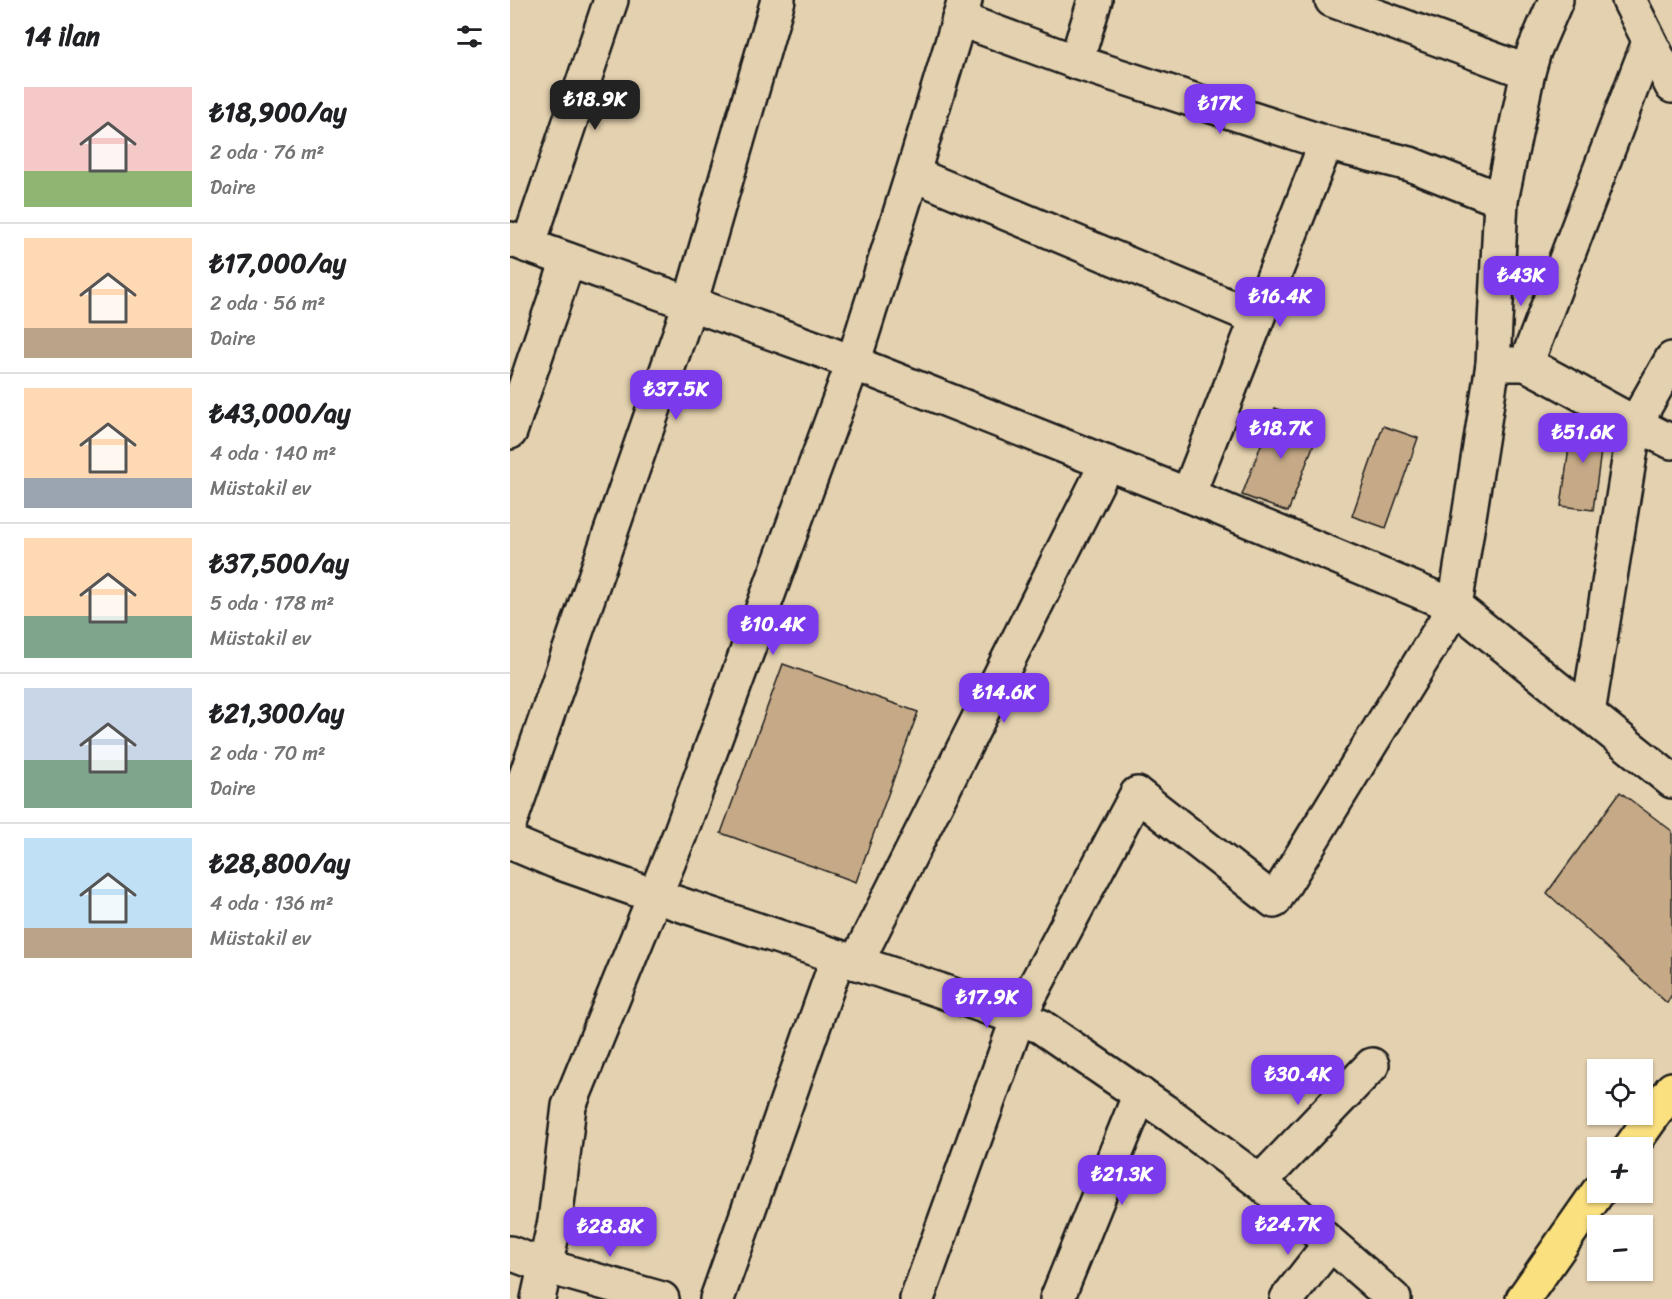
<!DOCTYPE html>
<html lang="tr">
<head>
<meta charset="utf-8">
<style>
	:root { --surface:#fff; --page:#f6f6f6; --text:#202124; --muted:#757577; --line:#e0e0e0; --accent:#7c3aed }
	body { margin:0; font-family:Sriracha,sans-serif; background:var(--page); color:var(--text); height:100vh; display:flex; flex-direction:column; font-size:22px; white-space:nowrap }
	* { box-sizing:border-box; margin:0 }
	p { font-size:20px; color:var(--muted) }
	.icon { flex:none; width:33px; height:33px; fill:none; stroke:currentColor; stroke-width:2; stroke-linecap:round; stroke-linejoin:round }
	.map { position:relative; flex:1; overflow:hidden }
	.panel { display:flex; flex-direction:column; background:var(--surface); width:510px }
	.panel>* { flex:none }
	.fabs { position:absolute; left:1077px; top:1059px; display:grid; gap:12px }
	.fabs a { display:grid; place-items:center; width:66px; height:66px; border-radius:0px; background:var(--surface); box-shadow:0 2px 4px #0004; font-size:30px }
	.price { position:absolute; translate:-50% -51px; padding:0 14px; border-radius:12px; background:var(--accent); color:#fff; font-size:20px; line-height:39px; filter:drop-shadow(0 2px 3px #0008) }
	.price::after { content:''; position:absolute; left:50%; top:36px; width:18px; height:14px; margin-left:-9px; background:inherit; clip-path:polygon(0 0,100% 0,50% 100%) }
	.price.current { background:#222; color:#fff }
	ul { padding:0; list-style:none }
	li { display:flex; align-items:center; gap:18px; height:150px; padding:0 24px }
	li+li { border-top:2px solid var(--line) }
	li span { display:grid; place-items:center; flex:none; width:168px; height:120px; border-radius:0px; color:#555 }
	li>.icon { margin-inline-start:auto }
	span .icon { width:72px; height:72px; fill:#fffc; stroke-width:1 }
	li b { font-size:26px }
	h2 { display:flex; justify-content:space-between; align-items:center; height:72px; padding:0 24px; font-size:26px }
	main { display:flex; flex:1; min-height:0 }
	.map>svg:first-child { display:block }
	.building { fill:#c6aa87; stroke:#1c1c1c; stroke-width:1.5 }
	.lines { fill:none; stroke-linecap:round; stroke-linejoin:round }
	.minor-casing { stroke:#1c1c1c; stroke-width:38 }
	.major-casing { stroke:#1c1c1c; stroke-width:38 }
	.minor { stroke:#e4d1af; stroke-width:33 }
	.major { stroke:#fbe080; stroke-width:33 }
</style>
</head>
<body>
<main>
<section class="panel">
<h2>14 ilan<svg class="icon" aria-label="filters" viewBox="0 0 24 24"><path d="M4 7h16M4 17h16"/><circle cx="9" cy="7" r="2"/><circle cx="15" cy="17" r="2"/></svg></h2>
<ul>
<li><span style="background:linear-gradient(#f6c9c9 70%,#8fb573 0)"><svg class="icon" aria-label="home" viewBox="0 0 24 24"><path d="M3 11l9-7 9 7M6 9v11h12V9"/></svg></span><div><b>₺18,900/ay</b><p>2 oda · 76 m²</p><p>Daire</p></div></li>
<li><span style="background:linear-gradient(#ffd9b3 75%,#b9a48a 0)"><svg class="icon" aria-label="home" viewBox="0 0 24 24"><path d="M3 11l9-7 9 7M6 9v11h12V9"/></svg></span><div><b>₺17,000/ay</b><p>2 oda · 56 m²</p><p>Daire</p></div></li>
<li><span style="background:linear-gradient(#ffd9b3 75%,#9aa5b1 0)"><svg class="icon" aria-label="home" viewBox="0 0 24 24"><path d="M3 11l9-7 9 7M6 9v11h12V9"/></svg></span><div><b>₺43,000/ay</b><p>4 oda · 140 m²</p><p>Müstakil ev</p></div></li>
<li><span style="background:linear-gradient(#ffd9b3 65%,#7fa58c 0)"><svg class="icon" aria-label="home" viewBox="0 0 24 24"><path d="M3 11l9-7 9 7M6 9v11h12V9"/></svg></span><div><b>₺37,500/ay</b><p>5 oda · 178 m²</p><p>Müstakil ev</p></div></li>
<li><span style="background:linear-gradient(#c9d6e8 60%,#7fa58c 0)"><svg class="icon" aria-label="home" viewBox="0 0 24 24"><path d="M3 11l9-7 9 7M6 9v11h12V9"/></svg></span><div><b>₺21,300/ay</b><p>2 oda · 70 m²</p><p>Daire</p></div></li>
<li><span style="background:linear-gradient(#bfe0f5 75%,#b9a48a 0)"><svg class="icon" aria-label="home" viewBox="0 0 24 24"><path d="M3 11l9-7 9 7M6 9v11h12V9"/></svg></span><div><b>₺28,800/ay</b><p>4 oda · 136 m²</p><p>Müstakil ev</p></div></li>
</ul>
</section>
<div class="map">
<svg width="1162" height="1299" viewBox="0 0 1162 1299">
	<rect width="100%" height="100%" fill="#e4d1af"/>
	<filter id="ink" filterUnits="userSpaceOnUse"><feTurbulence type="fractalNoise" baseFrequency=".0167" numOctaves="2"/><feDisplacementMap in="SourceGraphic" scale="12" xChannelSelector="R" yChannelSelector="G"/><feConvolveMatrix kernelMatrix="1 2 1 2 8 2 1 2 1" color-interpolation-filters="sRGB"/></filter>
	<g filter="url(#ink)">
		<g class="building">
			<polygon points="765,408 811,425 778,512 732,495"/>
			<polygon points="1063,418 1095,422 1083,510 1051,506"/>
			<polygon points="873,426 908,438 876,528 842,516"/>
			<polygon points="273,664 408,712 346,882 211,833"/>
			<polygon points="1110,792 1162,831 1162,994 1157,1003 1037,893"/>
		</g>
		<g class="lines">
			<defs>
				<g id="minor">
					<polyline points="822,0 1018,72"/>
					<polyline points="1119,0 1162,86"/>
					<polyline points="449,19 566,62 816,143 900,164 991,200"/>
					<polyline points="566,62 585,0"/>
					<polyline points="403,174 747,318"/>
					<polyline points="0,239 313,351 678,495 945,606 1162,781"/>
					<polyline points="18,246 101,0"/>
					<polyline points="983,364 1016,364 1139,42"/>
					<path d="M1016,364C1065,389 1112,418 1162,442"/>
					<polyline points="0,432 58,260"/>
					<polyline points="678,495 816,143"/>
					<polyline points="1078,713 1125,424 1162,359"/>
					<polyline points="0,822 180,304 268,0"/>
					<polyline points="0,842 45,861 145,896 429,990 530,1026 663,1117 750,1182 884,1299"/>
					<polyline points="346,963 597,463"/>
					<polyline points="750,1182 862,1065"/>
					<polyline points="0,1253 35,1266 152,1299"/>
					<polyline points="28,1299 45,1221 59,1106 170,834 343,363 405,166 455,0"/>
					<polyline points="207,1299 328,957"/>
					<polyline points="407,1299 508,1018 627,794 764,901 945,606 983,364 991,200 1018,72 1024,51 1046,0"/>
					<polyline points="547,1299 630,1094"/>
					<polyline points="777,1299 820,1244"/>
				</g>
				<g id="major">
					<polyline points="1120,1148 1162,1089"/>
					<polyline points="1013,1299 1088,1192"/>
				</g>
			</defs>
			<use href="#minor" class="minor-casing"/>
			<use href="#major" class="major-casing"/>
			<use href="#minor" class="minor"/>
			<use href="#major" class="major"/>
		</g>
	</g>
</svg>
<div class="fabs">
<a><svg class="icon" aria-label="locate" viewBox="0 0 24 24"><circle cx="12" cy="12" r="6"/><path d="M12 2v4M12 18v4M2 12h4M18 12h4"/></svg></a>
<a>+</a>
<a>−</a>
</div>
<b class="price current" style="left:85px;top:131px">₺18.9K</b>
<b class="price" style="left:710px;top:135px">₺17K</b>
<b class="price" style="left:1011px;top:307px">₺43K</b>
<b class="price" style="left:770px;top:328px">₺16.4K</b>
<b class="price" style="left:166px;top:421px">₺37.5K</b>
<b class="price" style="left:771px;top:460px">₺18.7K</b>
<b class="price" style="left:1073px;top:464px">₺51.6K</b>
<b class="price" style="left:263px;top:656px">₺10.4K</b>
<b class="price" style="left:494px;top:724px">₺14.6K</b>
<b class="price" style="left:477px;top:1029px">₺17.9K</b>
<b class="price" style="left:788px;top:1106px">₺30.4K</b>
<b class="price" style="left:612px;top:1206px">₺21.3K</b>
<b class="price" style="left:778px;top:1256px">₺24.7K</b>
<b class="price" style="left:100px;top:1258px">₺28.8K</b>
</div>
</main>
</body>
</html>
